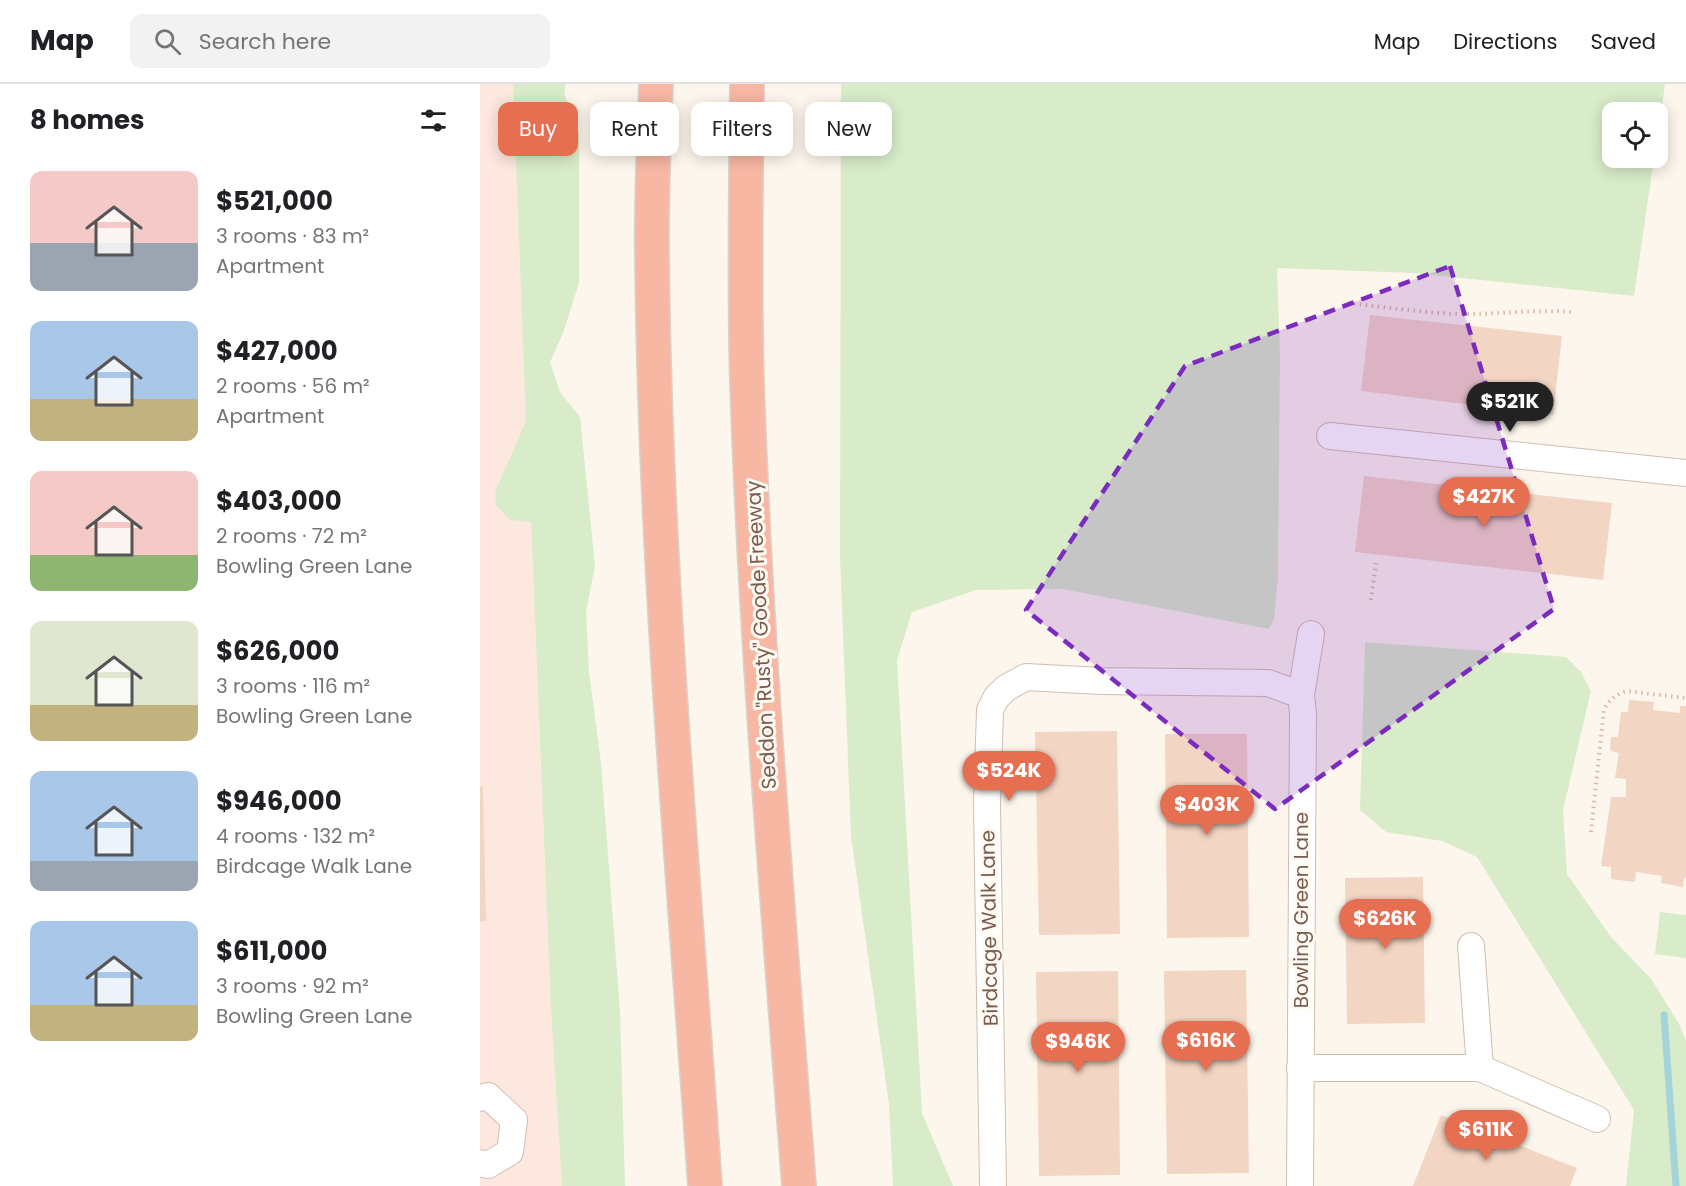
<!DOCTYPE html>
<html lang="en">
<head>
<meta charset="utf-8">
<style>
	:root { --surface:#fff; --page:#f2f2f2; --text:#202124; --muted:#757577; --line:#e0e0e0; --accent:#e76f51 }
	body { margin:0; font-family:Poppins,sans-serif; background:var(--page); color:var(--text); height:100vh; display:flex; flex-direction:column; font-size:22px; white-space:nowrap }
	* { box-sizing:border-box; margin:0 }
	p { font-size:20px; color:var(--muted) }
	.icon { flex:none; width:33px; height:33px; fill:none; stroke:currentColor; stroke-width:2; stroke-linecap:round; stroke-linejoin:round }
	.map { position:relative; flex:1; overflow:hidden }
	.sheet { display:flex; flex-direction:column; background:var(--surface); width:480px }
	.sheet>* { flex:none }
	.top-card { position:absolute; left:18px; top:18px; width:570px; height:54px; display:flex; gap:12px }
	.fabs { position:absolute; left:1122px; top:18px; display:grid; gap:12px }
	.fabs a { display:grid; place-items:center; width:66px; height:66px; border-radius:12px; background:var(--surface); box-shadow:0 3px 15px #0003; font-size:30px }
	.price { position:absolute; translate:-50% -51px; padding:0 14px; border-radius:21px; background:var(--accent); color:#fff; font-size:20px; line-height:39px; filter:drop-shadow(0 2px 3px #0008) }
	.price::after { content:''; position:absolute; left:50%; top:36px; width:18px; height:14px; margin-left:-9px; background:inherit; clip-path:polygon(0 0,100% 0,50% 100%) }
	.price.current { background:#222; color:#fff }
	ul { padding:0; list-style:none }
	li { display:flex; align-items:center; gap:18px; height:150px; padding:0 30px }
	li span { display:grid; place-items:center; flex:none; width:168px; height:120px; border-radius:12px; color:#555 }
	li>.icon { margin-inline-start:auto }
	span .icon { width:72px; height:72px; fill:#fffc; stroke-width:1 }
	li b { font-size:26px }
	h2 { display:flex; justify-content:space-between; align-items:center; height:72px; padding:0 30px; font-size:26px }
	.pill { padding:0 21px; border-radius:12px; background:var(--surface); box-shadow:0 3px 15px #0003; font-size:21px; line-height:54px }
	.pill.current { background:var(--accent); color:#fff }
	header { display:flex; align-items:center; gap:36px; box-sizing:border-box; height:84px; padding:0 30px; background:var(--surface); border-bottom:2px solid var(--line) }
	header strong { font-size:28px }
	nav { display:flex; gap:33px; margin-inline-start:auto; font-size:21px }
	.search { width:420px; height:54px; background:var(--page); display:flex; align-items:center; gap:15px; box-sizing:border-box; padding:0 21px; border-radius:12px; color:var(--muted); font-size:22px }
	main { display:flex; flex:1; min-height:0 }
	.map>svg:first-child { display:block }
	.commercial { fill:#fde8e0 }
	.green { fill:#d8ecc9 }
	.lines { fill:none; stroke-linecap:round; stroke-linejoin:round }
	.stream { stroke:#a5d3da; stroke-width:7 }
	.building { fill:#f3d5c3 }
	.minor-casing { stroke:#d1beb0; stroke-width:28 }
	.highway-casing { stroke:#dad1cd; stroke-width:36 }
	.path { stroke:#d9b8a5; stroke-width:4; stroke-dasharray:1.5 4.5; stroke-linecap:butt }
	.minor { stroke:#fff; stroke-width:26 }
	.highway { stroke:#f7b7a3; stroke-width:33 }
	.marked { fill:#7b2cbf; fill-opacity:0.2; stroke:#7b2cbf; stroke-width:4.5; stroke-dasharray:12 8; stroke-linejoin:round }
	.labels { text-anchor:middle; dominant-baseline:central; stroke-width:6; stroke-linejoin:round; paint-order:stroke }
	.street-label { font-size:20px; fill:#7a5c4d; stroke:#fffaf3 }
</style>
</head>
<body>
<header>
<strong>Map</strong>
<div class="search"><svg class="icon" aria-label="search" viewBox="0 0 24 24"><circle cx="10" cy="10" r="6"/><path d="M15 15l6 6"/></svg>Search here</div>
<nav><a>Map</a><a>Directions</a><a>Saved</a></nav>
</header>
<main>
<section class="sheet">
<h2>8 homes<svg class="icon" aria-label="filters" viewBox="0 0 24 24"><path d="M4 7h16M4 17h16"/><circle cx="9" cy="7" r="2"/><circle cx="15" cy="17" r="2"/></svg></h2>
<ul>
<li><span style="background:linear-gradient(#f6c9c9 60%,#9aa5b1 0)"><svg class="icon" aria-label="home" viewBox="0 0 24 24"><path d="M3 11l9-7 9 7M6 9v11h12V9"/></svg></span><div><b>$521,000</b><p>3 rooms · 83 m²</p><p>Apartment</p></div></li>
<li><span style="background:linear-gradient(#a9c7e8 65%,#c2b280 0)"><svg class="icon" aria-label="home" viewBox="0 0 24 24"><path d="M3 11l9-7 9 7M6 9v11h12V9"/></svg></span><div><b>$427,000</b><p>2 rooms · 56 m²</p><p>Apartment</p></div></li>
<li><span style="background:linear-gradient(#f6c9c9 70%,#8fb573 0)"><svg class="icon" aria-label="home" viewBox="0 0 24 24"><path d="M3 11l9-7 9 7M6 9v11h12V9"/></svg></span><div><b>$403,000</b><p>2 rooms · 72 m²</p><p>Bowling Green Lane</p></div></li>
<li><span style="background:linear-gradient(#dfe7d0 70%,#c2b280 0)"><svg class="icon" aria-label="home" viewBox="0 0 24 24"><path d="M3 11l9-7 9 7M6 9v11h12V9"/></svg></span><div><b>$626,000</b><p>3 rooms · 116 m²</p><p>Bowling Green Lane</p></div></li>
<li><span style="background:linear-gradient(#a9c7e8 75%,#9aa5b1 0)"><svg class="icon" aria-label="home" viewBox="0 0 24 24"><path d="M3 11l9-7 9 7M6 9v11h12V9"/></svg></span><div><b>$946,000</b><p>4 rooms · 132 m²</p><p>Birdcage Walk Lane</p></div></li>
<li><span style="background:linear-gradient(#a9c7e8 70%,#c2b280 0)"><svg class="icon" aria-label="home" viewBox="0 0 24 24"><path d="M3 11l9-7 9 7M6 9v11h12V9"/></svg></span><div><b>$611,000</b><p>3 rooms · 92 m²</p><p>Bowling Green Lane</p></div></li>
</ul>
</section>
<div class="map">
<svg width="1206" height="1102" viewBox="0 0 1206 1102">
	<rect width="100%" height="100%" fill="#fdf6ec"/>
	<polygon class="commercial" points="0,0 33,0 71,927 82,1102 0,1102"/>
	<g class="green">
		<polygon points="33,0 86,0 84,10 99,48 99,199 83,249 70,278 80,308 100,333 115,481 106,528 109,588 121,679 140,927 145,1102 82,1102 71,927 51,438 30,436 16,421 15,408 46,337"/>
		<polygon points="361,0 1185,0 1178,52 1178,28 1132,28 1132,74 1174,74 1154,212 933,189 797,184 800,270 798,493 794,535 789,545 583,505 496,506 432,528 417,576 442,1029 473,1102 413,1102 409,1020 371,752 360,473"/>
		<polygon points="885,558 1086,573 1101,588 1111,607 1083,726 1087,790 1131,853 1172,896 1199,940 1206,957 1206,1102 1146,1102 1154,1026 997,773 962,757 906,748 880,726"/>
		<polygon points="1180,828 1206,831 1206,874 1175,870"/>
	</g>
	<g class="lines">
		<polyline class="stream" points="1184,931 1196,1102"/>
	</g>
	<g class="building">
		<polygon points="890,231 1082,252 1073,331 881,307"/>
		<polygon points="884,392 1132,419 1123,496 875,468"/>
		<polygon points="1149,616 1174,618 1173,626 1200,629 1200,622 1206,622 1206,794 1204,794 1203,803 1181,799 1182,792 1156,788 1155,798 1131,795 1131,783 1121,782 1131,713 1146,713 1146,695 1135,694 1139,669 1130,667 1131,653 1138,653 1141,628 1148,628"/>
		<polygon points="637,647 640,850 559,851 555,648"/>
		<polygon points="685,650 767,650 769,853 687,854"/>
		<polygon points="0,702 3,702 6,837 0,837"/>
		<polygon points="943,793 945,939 867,940 865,794"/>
		<polygon points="766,886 769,1089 687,1090 684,887"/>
		<polygon points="638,887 640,1091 559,1092 556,888"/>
		<polygon points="961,1031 1097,1084 1090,1102 933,1102"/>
	</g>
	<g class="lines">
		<defs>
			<g id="minor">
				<polyline points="850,352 1206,389"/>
				<polyline points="991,862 1000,984"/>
				<polyline points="820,984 1000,984 1117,1035"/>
				<polyline points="0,1014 8,1012 34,1036 30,1068 8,1081 0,1079"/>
				<polyline points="513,1102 507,721 510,626 516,614 526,604 546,593 621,597 788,599 821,611"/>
				<polyline points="820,1102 823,630 821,611 831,550"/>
			</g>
			<g id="highway">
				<path d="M176,0C174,57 171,115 172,172C175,482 204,793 225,1102"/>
				<path d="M267,0C266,100 264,200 267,299C276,567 299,835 319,1102"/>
			</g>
		</defs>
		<use href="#minor" class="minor-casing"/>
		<use href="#highway" class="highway-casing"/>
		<g class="path">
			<path d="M868,219C903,223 939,228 975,230C1014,231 1052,225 1091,228"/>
			<polyline points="891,516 896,479"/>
			<path d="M1111,748L1124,625C1130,615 1136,611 1146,607L1206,614"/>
		</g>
		<use href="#minor" class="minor"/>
		<use href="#highway" class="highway"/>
	</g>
	<path class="marked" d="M970,182L1074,525L795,725L546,526L705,282Z"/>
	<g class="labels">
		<g class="street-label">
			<text transform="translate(281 551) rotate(-93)">Seddon "Rusty" Goode Freeway</text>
			<text transform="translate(821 826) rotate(-90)">Bowling Green Lane</text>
			<text transform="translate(509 844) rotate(-91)">Birdcage Walk Lane</text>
		</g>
	</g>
</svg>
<div class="fabs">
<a><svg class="icon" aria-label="locate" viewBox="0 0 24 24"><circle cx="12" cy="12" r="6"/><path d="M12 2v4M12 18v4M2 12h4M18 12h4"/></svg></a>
</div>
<b class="price current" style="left:1030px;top:349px">$521K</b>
<b class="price" style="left:1004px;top:444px">$427K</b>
<b class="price" style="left:529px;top:718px">$524K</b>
<b class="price" style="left:727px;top:752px">$403K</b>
<b class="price" style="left:905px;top:866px">$626K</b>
<b class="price" style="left:726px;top:988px">$616K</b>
<b class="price" style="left:598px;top:989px">$946K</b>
<b class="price" style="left:1006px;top:1077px">$611K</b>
<div class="top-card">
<a class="pill current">Buy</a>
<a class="pill">Rent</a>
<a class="pill">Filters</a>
<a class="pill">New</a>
</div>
</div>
</main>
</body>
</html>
